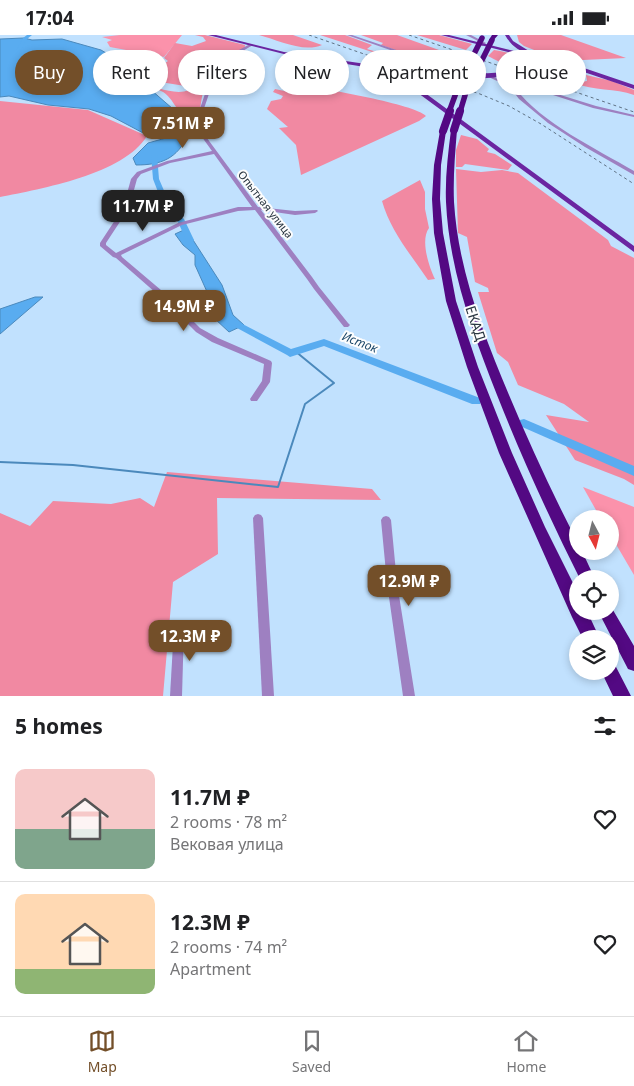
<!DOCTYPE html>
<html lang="en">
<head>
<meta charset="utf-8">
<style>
	:root { --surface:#fff; --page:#f2f2f2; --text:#202124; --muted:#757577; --line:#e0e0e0; --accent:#734f29 }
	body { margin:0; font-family:"Noto Sans",sans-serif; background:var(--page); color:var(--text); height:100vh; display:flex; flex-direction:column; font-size:19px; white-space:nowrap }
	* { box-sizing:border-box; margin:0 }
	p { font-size:16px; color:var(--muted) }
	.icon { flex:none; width:28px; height:28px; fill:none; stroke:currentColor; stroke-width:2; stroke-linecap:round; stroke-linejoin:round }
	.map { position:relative; height:661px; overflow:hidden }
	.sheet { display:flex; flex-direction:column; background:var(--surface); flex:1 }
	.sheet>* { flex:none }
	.banner { position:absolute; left:15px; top:15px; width:605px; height:45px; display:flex; gap:10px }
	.needle { width:32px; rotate:173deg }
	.fabs { position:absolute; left:569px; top:475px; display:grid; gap:10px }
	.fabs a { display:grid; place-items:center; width:50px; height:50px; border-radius:50%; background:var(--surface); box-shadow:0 2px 8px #0003; font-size:25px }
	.price { position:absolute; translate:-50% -42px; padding:0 11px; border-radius:10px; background:var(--accent); color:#fff; font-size:16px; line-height:32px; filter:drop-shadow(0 1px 2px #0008) }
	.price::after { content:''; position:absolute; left:50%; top:30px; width:15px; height:11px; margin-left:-8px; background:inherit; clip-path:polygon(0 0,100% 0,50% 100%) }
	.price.on { background:#222; color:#fff }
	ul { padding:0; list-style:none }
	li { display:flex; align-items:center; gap:15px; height:125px; padding:0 15px }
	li+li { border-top:1px solid var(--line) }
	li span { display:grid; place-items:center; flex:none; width:140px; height:100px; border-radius:10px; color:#555 }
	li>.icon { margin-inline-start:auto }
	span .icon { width:60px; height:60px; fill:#fffc; stroke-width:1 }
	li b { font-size:21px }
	h2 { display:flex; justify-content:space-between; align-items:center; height:60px; padding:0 15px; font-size:21px }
	.pill { padding:0 18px; border-radius:22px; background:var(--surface); box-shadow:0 2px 8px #0003; font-size:18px; line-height:45px }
	.pill.on { background:var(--accent); color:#fff }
	.status { display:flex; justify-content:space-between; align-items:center; height:35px; padding:0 25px; background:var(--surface); direction:ltr }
	.status svg { height:14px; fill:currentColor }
	.tab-bar { display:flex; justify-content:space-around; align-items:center; height:70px; border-top:1px solid var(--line); background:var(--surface); font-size:14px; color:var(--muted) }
	.tab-bar a { display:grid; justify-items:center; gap:2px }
	.tab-bar .on { color:var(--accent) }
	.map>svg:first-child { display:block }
	.green { fill:#fb92ab }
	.forest { fill:#f189a2 }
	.water { fill:#59acf0; stroke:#4b89bc }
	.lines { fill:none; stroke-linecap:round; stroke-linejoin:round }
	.stream { stroke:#4b89bc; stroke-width:2 }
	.river { fill:#59acf0; fill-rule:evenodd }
	.minor { fill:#9e80c1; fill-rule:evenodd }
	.major { fill:#6b25a1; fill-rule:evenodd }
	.highway { fill:#530983; fill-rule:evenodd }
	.rail { stroke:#5f7284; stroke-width:1; stroke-dasharray:3 3; stroke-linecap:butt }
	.highway-bridge-far1 { stroke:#530983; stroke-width:5.5 }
	.highway-bridge { stroke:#530983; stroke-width:8 }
	.labels { text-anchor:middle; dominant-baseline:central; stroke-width:4; stroke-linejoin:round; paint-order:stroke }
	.far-street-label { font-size:11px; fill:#293641; stroke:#fdfdfd }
	.far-water-label { font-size:12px; font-style:italic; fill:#1b4769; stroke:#fdfdfd }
	.street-label { font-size:14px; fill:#293641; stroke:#fdfdfd }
</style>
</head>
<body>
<div class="status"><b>17:04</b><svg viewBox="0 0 49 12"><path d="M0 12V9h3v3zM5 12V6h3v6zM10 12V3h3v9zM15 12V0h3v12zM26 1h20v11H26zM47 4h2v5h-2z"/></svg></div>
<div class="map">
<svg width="634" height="661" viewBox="0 0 634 661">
	<rect width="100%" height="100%" fill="#c1e1fe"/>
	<g class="green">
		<polygon points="120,0 182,0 164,22 110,12 107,7 112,5 102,2"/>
		<polygon points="583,452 634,472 634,540 610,499 610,484 601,484"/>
	</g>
	<g class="forest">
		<path d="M195,0H205L245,10L244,22L206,49C200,61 202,75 196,86C178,86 175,62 161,56C155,53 147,53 141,51L140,48C154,51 175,61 189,55L185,51L148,45L149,40L168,26L164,23L175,8L192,11L206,6L203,2Z"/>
		<path d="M259,0H293L322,10C303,18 278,5 259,0Z"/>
		<polygon points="320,0 345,0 372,10 367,14 412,28 412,30"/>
		<polygon points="361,0 397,0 439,15 418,23 381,10 383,8"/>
		<polygon points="417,0 439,0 472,9 466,15"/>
		<polygon points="517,0 561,0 626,23 562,26 524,11 519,7"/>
		<path d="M494,15L500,16L547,27C529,41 506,31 488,21Z"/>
		<path d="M586,40L612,46L634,55V60C615,53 594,56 574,48L587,46Z"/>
		<path d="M303,50C324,54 415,69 426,81L419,86L301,140L296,110L279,93L288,92L267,74L271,66L281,64L283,61L273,57L275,54L289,57L296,51Z"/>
		<path d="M0,66L88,75L147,101C124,139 41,154 0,162Z"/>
		<polygon points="461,100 477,104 489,114 487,117 495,119 512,130 508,135 465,129 462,132 456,132 456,115"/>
		<polygon points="456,134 481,137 502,135 518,138 608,205 611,211 634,223 634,450 624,444 575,425 546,380 589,387 564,369 518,350 508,327 497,318 478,257 489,257 488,253 475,247 467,202 458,198"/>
		<path d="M420,145L425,157V174L429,193C420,205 429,232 435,244L428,245C411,220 390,195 382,166Z"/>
		<polygon points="167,437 372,454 381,465 217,463 218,519 173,547 163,661 0,661 0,478 30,491 53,466 111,469 140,463 154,472"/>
	</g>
	<g class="water">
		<polygon points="24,3 32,5 62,4 101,15 111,21 142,29 144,31 142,42 135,51 150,54 181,81 181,86 165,93 166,97 147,100 111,81 89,74 48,70 9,61 0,62 0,4"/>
		<path d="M183,99L188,100C177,124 161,130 136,130L133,123L148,108L166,103L168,100L172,102Z"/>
		<polygon points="186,194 222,250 233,280 244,290 229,297 200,270 208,259 195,230 195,220 183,210 175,199"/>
		<polygon points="35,262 43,262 0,299 0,274"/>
	</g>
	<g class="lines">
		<polyline class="stream" points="0,427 73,430 278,452 305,369 334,348 295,316"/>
		<g class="river">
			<polygon points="27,0 32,0 27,4 20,16 16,16 23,3"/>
			<polygon points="154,118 157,120 159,144 172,174 184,184 194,205 193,207 187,207 178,187 165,175 153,144 151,120"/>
			<polygon points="229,282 291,314 324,304 480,363 481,366 480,369 472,369 324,311 290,322 287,320 226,287 224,285 226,283"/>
			<polygon points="524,384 634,431 634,441 520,391 519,388 520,385"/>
		</g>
		<g class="minor">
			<path d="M347,0H352L420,23L434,24L482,36L510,50L554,58L596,71L634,80V82L593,73L553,60L515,53C543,89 595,113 634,136V140L585,112L548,88L519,64L510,52L480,38L434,26L419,25Z"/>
			<polygon points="466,0 471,0 486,8 483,11 481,11 482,8"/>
			<path d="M250,9L253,10L241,17L211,53L198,91L258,172L295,176L317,175L318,176L315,178L295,180L261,175L312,242L319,252L348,288L350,290L348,292H344L314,254L307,244L255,175L238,176L182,190L121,220L122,222L168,261L200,293L218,303L271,326L272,328L270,347L257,366H251L250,364L262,346L264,329L212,307L196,297L164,265L116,223L113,222L100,211V208L123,173L131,144L137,137L167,126L212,116L194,91L207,53L239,15ZM214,119L252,172H238L178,188L116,218L106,210V208L129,173L137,144L141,139L170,128Z"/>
			<polygon points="258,479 261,480 263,483 274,661 262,661 253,483 255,480"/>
			<polygon points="386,481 389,482 391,485 397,548 415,661 403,661 387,548 381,485 383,482"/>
			<polygon points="179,587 183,588 184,592 182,661 170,661 174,592 175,588"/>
		</g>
		<g class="major">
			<polygon points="208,0 216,0 284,17 366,29 401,41 417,43 581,32 634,50 634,54 581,36 435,47 417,47 406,44 634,211 634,217 399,44 365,32 284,19"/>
			<polygon points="441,0 449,0 575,31 572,33"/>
			<path d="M505,0H509L513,6L529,16V18C519,17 510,9 505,0Z"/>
		</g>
		<g class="highway">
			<polygon points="492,0 498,0 492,7 489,5"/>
			<path d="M454,93L457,95C455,119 453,143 454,167C458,234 483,298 509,360C530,410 553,460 578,508V516H582L595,544H580C550,484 522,423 497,360C473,299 449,234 446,167C445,143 448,119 451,95Z"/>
			<polygon points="443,94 446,96 441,130 440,164 443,198 456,266 478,332 512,418 545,492 578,558 578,576 587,576 600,604 583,604 572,582 499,418 467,332 446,266 434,198 432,164 434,130 440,96"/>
			<polygon points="610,570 634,611 634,636 628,634 598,576 610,576"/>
			<polygon points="610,628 615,630 631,661 613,661 601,636 610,636"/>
		</g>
		<g class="rail">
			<polyline points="309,0 480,59 509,71 541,89 634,149"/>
			<polyline points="409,0 634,77"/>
		</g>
		<g class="highway-bridge-far1">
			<polyline points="449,77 460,47 482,3"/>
			<polyline points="460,77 466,57 492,5"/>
		</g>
		<g class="highway-bridge">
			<polyline points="454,95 460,76"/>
			<polyline points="443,96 450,76"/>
		</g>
	</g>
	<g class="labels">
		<g class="far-street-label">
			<text transform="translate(266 169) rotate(52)">Опытная улица</text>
		</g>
		<g class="far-water-label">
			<text transform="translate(360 307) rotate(21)">Исток</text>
		</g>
		<g class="street-label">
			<text transform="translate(476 288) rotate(72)">ЕКАД</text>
		</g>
	</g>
</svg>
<div class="fabs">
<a><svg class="needle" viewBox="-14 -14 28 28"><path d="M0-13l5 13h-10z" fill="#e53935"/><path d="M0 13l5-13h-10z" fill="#757577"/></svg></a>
<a><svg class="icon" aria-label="locate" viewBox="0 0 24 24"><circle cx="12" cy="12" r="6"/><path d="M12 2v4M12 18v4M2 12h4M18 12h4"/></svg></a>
<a><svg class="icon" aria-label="layers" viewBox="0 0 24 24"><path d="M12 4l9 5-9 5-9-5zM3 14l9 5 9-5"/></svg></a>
</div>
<b class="price" style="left:183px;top:114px">7.51M ₽</b>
<b class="price on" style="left:143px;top:197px">11.7M ₽</b>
<b class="price" style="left:184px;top:297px">14.9M ₽</b>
<b class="price" style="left:409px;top:572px">12.9M ₽</b>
<b class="price" style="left:190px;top:627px">12.3M ₽</b>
<div class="banner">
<a class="pill on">Buy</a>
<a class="pill">Rent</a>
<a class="pill">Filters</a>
<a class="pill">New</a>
<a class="pill">Apartment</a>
<a class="pill">House</a>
</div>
</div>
<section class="sheet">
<h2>5 homes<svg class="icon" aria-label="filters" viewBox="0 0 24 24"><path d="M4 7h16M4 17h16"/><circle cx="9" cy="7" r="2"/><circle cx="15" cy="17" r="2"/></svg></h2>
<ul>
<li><span style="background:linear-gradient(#f6c9c9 60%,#7fa58c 0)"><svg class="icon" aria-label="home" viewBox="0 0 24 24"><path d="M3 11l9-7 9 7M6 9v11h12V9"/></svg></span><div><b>11.7M ₽</b><p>2 rooms · 78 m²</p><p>Вековая улица</p></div><svg class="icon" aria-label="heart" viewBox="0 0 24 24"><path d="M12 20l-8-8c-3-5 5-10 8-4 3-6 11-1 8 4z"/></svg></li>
<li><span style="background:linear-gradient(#ffd9b3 75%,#8fb573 0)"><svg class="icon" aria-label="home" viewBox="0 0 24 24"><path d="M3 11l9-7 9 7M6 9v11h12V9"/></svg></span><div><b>12.3M ₽</b><p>2 rooms · 74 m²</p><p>Apartment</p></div><svg class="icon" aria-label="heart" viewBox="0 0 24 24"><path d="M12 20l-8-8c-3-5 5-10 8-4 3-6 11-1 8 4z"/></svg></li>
</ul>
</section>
<nav class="tab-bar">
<a class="on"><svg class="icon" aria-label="map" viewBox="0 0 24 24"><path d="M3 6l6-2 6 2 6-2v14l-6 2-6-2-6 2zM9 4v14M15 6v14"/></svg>Map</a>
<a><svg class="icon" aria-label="saved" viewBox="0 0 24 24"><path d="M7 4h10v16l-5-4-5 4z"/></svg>Saved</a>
<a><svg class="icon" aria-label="home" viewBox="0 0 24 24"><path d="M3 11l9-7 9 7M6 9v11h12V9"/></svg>Home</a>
</nav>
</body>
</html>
